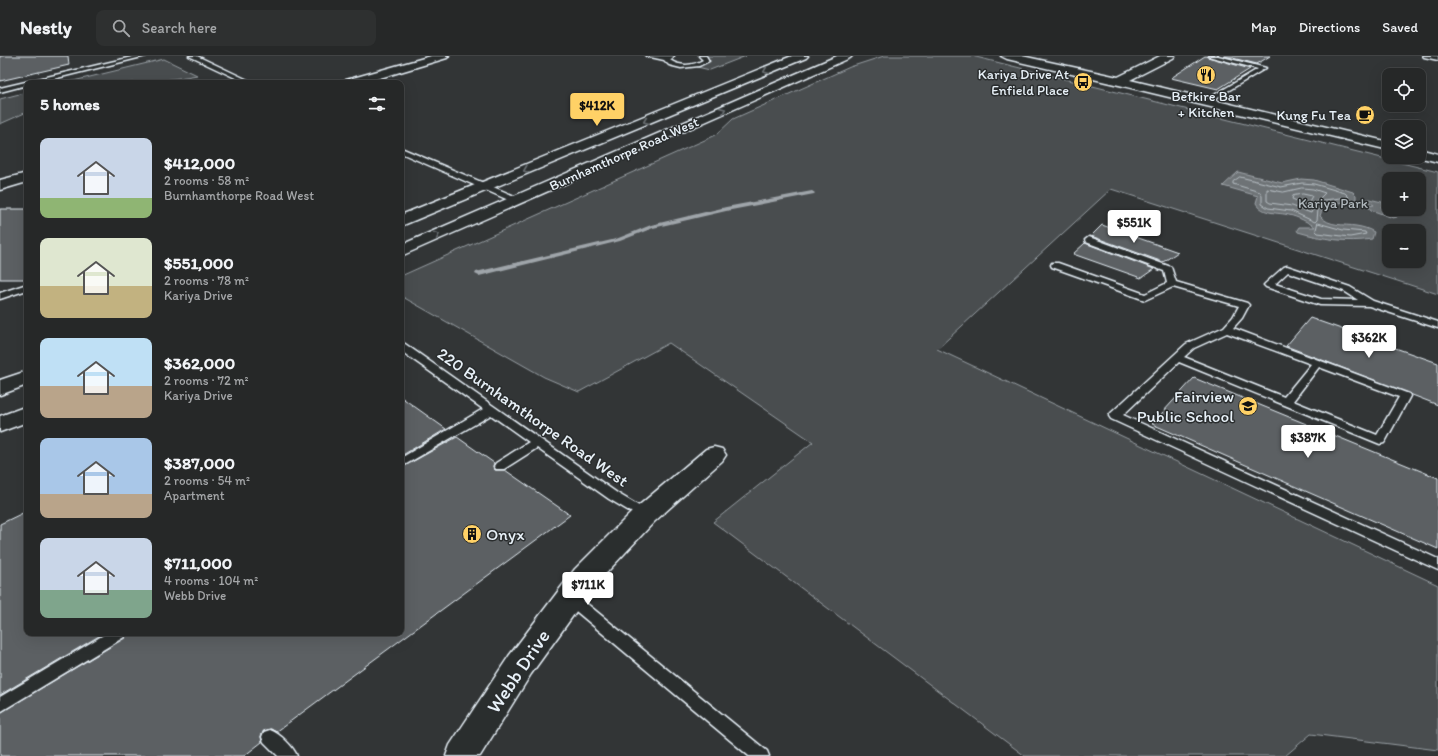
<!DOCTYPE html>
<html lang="en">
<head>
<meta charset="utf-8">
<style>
	:root { --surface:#262828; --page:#2e3030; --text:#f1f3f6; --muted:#a4a6a8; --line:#424445; --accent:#ffd166 }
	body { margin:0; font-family:Itim,sans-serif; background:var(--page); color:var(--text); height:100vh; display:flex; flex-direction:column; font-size:15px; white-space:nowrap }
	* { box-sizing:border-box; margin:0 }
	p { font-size:13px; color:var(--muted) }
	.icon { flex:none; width:22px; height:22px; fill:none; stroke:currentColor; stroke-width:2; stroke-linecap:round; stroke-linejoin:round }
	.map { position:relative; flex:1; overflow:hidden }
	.side { position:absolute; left:24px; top:24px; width:380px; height:556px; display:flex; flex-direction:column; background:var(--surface); border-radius:8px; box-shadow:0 4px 16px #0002,0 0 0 1px var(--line) }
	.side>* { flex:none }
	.controls { position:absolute; left:1382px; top:12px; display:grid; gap:8px }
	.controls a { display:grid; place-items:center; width:44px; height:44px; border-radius:8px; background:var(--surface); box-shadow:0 4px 16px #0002,0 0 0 1px var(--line); font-size:20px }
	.price { position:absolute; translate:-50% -34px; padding:0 9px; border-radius:4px; background:#fff; color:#222; font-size:13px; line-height:26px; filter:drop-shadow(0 1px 2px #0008) }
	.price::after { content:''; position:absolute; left:50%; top:24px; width:12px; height:9px; margin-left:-6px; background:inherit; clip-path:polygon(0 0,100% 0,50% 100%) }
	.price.selected { background:var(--accent); color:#111 }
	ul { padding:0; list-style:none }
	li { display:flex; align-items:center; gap:12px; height:100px; padding:0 16px }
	li span { display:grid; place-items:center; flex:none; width:112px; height:80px; border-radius:8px; color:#555 }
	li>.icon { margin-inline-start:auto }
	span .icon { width:48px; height:48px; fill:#fffc; stroke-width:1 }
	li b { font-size:17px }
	h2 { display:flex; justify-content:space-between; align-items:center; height:48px; padding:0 16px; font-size:17px }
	header { display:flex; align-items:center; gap:24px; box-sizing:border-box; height:56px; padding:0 20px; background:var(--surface); border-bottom:1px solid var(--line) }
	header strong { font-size:19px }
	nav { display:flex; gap:22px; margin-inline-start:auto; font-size:14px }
	.search { width:280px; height:36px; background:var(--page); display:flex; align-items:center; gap:10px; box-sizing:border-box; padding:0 14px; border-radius:8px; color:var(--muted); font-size:15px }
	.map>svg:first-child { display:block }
	.green { fill:#494d4f; stroke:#989fa4; fill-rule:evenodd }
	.water { fill:#6e7376; stroke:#9fa5aa }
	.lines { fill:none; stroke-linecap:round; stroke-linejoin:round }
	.shore { stroke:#b7bfc4; stroke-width:1 }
	.stream { fill:#9fa5aa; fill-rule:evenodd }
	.building { fill:#5c6063; stroke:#e8f1f8 }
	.service-casing { stroke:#e8f1f8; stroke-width:3 }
	.minor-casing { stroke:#e8f1f8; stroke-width:3 }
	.tertiary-casing { stroke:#e8f1f8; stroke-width:3 }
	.secondary-casing { stroke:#e8f1f8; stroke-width:3 }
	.service { fill:#2a2d2e; fill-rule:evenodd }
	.minor { fill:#2a2d2e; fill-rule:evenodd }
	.tertiary { fill:#2a2d2e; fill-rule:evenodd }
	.secondary { fill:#2a2d2e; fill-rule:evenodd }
	.oneway { stroke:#6c7275 }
	.labels { text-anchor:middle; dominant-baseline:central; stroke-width:3; stroke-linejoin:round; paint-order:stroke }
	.far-poi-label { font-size:14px; fill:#e8f1f8; stroke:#2a2d2e; text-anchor:end }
	.far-street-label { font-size:14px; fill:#e8f1f8; stroke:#2a2d2e }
	.far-park-label { font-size:14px; fill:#b0b8bd; stroke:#2a2d2e }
	.poi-label { font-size:17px; fill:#e8f1f8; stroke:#2a2d2e; text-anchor:end }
	.street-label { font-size:17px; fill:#e8f1f8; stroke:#2a2d2e }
	.near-street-label { font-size:20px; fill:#e8f1f8; stroke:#2a2d2e }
</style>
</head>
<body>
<header>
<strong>Nestly</strong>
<div class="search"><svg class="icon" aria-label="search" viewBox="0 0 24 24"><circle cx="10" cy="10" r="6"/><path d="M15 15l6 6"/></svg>Search here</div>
<nav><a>Map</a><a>Directions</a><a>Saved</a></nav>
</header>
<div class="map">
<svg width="1438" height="700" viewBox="0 0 1438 700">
	<rect width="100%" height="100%" fill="#323536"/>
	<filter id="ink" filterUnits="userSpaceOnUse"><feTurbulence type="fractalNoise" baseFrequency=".025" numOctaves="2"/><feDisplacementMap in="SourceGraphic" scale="8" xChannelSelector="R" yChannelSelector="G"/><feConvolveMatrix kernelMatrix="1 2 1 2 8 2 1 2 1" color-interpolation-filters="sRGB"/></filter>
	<g filter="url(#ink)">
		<g class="green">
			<polygon points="705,0 746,0 710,14 697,11 704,6"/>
			<path d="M884,0H972L1438,116V238L1111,133L937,293L1438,529V694L1311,678L1285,700H1025L713,466L813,386L669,287L579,336L544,321L401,240V220L716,79L733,63L850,11ZM1389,123H1419V153H1389ZM1389,175H1419V205H1389Z"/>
			<path d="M164,3L197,19C151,28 111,27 65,27Z"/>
			<polygon points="27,36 27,56 0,68 0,43"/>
		</g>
		<g class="water">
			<path d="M1238,116L1282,127L1301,123L1314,124L1353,136L1356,139V145L1327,148L1323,151L1320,160C1329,171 1344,168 1356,170C1363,171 1369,173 1374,176L1372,183C1347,187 1322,183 1298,176L1297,174L1299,171H1315C1308,166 1298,161 1289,159C1278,156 1263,159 1256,147L1258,140L1223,130Z"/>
			<path d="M1369,143L1382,146L1383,148L1381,151C1386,155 1395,155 1397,161L1393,162L1371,154L1368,150L1374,149L1366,144Z"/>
		</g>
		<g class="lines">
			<g class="shore">
				<polygon points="1240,121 1281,131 1302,127 1314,128 1345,137 1349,141 1324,144 1318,154 1317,164 1315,166 1291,155 1268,152 1262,148 1262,140 1260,136 1233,128 1233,126"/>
				<polygon points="1302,132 1313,133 1325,137 1316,146 1311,157 1292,150 1270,147 1267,145 1267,133 1283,136"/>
				<polygon points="1303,138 1312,140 1307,149 1292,143 1293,140"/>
				<polygon points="1318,167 1343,174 1365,176 1366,178 1350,181 1318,177 1316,175"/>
			</g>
			<polygon class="stream" points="812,135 815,137 814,138 726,155 653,172 620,185 479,220 475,218 476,216 616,183 651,169 726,151"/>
		</g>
		<g class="building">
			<polygon points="0,0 68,0 69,9 0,25"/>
			<polygon points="1205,0 1208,1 1250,13 1218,33 1171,22"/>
			<polygon points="1224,0 1270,0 1257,8"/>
			<rect x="0" y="153" width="27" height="70"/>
			<polygon points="1102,169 1178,196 1163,206 1091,180"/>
			<polygon points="1085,187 1154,213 1141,222 1073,198"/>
			<polygon points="1310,262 1438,307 1438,349 1286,290"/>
			<polygon points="1194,322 1438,422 1438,493 1152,368"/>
			<polygon points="401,341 446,373 401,400"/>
			<polygon points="457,381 494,407 493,411 495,414 505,414 570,459 276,676 271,673 264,675 261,680 262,686 244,700 0,700 0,657 125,582 127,577 401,577 401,412"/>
			<polygon points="27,455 27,577 104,577 0,639 0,468"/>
		</g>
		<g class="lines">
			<defs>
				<g id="service">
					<polygon points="136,0 146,0 37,27 27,27 27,29 0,36 0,32"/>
					<polygon points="189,0 197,0 254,27 246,27"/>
					<path d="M646,0H674L670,4C680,11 693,10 703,4L699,0H706L709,5L699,10L681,12L669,9L664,4Z"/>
					<polygon points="1208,0 1218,0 1266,12 1206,48 1204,47 1204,45 1258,13"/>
					<polygon points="1423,0 1438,0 1438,4 1424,1"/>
					<polygon points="401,92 519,142 520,144 516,146 513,146 401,97"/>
					<path d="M1089,181L1171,211L1176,226L1247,247L1249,249L1242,262L1233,272L1409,338L1410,340L1386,384L1384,387L1380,388L1179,306L1123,359L1438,503V514L1111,363L1109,360L1111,357L1186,288L1224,271L1233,261L1239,250L1173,231L1145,244L1052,211L1051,209L1052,207H1058L1145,238L1167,227L1164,215L1086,186L1085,184ZM1227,277L1311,308L1284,341L1184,301L1194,292ZM1319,311L1399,341L1377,379L1293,345Z"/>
					<path d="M1287,210L1350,231L1373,245L1438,266V272L1369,250L1320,249L1266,231L1264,229L1266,227L1284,211ZM1288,216L1344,235L1358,244L1321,243L1275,228Z"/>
					<polygon points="27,228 27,234 0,243 0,237"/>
					<polygon points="401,287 405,288 617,437 649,456 651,459 649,462 645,464 641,462 609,443 537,392 504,413 496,413 494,410 496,407 529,386 491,359 401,411 401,402 483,353 401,295"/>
					<polygon points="570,536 575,538 767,695 769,700 749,700 565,546 563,542 565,538"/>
					<polygon points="107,577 126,577 124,581 0,656 0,641"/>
					<path d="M270,674C280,678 293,690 297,700H278L264,686L262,681L264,676Z"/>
				</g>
				<g id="minor">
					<polygon points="1001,0 1022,0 1118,21 1160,0 1175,0 1173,2 1130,24 1389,86 1389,94 1119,29 1007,3"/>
					<polygon points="1419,93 1438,98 1438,106 1418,101 1419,101"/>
					<polygon points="714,391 722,393 726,399 722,405 654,466 595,529 531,618 480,700 446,700 450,689 509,600 575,513 636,452 706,393"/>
				</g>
				<g id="tertiary">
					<polygon points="431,0 449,0 447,2 363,27 344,27 346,24"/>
					<polygon points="27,117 27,126 0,134 0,124"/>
				</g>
				<g id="secondary">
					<polygon points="792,0 808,0 806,2 401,170 401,159"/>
					<polygon points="837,0 852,0 850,2 401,200 401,189"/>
					<polygon points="27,315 27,329 0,339 0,324"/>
					<polygon points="27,350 27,366 0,376 0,360"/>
				</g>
			</defs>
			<use href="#service" class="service-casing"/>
			<use href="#minor" class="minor-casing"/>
			<use href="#tertiary" class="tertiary-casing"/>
			<use href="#secondary" class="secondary-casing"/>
			<use href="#service" class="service"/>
			<use href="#minor" class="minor"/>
			<use href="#tertiary" class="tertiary"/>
			<use href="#secondary" class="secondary"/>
		</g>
		<defs><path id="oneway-chevron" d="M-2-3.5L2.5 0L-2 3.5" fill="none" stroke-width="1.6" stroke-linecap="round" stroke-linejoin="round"/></defs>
		<g class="oneway">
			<use href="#oneway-chevron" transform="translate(766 15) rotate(157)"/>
			<use href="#oneway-chevron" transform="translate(723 54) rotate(-24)"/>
			<use href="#oneway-chevron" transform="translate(646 65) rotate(157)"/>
			<use href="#oneway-chevron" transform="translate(526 114) rotate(158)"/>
			<use href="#oneway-chevron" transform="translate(437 179) rotate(-24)"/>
		</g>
	</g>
	<defs>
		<symbol id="restaurant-disc" viewBox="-11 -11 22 22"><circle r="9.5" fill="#ffd166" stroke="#2a2d2e"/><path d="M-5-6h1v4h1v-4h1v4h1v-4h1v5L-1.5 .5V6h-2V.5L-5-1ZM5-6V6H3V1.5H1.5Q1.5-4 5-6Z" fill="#111"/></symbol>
		<symbol id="bus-disc" viewBox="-11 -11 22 22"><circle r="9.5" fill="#ffd166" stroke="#2a2d2e"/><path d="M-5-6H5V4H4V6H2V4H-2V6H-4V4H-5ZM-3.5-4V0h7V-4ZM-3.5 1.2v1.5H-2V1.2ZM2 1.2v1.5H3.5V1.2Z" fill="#111"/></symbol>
		<symbol id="cafe-disc" viewBox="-11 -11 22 22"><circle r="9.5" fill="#ffd166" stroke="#2a2d2e"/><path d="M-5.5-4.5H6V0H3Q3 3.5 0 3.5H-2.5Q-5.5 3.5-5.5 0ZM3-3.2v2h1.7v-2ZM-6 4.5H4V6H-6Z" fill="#111"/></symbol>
		<symbol id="school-disc" viewBox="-11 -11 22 22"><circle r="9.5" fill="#ffd166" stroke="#2a2d2e"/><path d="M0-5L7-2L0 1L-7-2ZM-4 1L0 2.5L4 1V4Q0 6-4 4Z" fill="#111"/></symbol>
		<symbol id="building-disc" viewBox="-11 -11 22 22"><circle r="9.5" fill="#ffd166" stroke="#2a2d2e"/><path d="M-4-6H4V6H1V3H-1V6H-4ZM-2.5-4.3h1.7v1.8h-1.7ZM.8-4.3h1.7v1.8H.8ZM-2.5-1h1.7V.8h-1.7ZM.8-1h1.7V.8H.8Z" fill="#111"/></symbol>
	</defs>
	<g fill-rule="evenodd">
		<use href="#restaurant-disc" x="1195" y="8" width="22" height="22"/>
		<use href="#bus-disc" x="1072" y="15" width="22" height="22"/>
		<use href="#cafe-disc" x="1354" y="48" width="22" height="22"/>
		<use href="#school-disc" x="1237" y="339" width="22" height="22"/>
		<use href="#building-disc" x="461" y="467" width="22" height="22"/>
	</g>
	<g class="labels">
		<g class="far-poi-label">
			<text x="1069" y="18">Kariya Drive At<tspan x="1069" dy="16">Enfield Place</tspan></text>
			<text x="1206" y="40" text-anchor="middle">Befkire Bar<tspan x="1206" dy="16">+ Kitchen</tspan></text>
			<text x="1351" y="59">Kung Fu Tea</text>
		</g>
		<g class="far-street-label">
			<text transform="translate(624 98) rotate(-24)">Burnhamthorpe Road West</text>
		</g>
		<g class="far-park-label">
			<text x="1333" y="147">Kariya Park</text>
		</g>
		<g class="poi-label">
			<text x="1234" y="340">Fairview<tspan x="1234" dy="20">Public School</tspan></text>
			<text x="486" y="478" text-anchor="start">Onyx</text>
		</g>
		<g class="street-label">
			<text transform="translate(533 361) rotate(35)">220 Burnhamthorpe Road West</text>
		</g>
		<g class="near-street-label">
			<text transform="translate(518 615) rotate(-56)">Webb Drive</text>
		</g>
	</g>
</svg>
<div class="controls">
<a><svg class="icon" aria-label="locate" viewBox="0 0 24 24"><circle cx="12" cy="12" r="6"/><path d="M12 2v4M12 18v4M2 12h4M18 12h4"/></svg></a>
<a><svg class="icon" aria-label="layers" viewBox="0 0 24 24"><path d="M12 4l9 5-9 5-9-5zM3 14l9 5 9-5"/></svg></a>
<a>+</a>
<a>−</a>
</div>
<b class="price selected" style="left:597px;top:71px">$412K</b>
<b class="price" style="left:1134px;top:188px">$551K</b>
<b class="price" style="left:1369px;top:303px">$362K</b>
<b class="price" style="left:1308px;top:403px">$387K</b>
<b class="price" style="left:588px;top:550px">$711K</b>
<section class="side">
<h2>5 homes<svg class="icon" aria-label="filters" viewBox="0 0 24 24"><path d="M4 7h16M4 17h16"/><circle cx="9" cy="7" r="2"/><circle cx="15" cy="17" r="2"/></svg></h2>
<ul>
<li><span style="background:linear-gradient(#c9d6e8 75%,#8fb573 0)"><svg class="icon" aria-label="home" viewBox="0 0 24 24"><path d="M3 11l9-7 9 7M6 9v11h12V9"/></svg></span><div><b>$412,000</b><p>2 rooms · 58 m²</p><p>Burnhamthorpe Road West</p></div></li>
<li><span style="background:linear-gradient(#dfe7d0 60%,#c2b280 0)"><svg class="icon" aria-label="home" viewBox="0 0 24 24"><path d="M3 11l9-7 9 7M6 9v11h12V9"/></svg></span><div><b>$551,000</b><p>2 rooms · 78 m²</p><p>Kariya Drive</p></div></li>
<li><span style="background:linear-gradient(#bfe0f5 60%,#b9a48a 0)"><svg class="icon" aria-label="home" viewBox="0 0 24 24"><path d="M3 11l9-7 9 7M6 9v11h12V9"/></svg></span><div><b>$362,000</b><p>2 rooms · 72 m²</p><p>Kariya Drive</p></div></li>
<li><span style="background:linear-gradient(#a9c7e8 70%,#b9a48a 0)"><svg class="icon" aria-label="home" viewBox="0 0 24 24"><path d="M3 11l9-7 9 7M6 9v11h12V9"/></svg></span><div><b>$387,000</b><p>2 rooms · 54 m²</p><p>Apartment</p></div></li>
<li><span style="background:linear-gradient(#c9d6e8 65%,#7fa58c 0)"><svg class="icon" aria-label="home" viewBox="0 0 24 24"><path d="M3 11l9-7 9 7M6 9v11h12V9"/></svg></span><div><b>$711,000</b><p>4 rooms · 104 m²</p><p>Webb Drive</p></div></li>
</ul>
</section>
</div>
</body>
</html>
